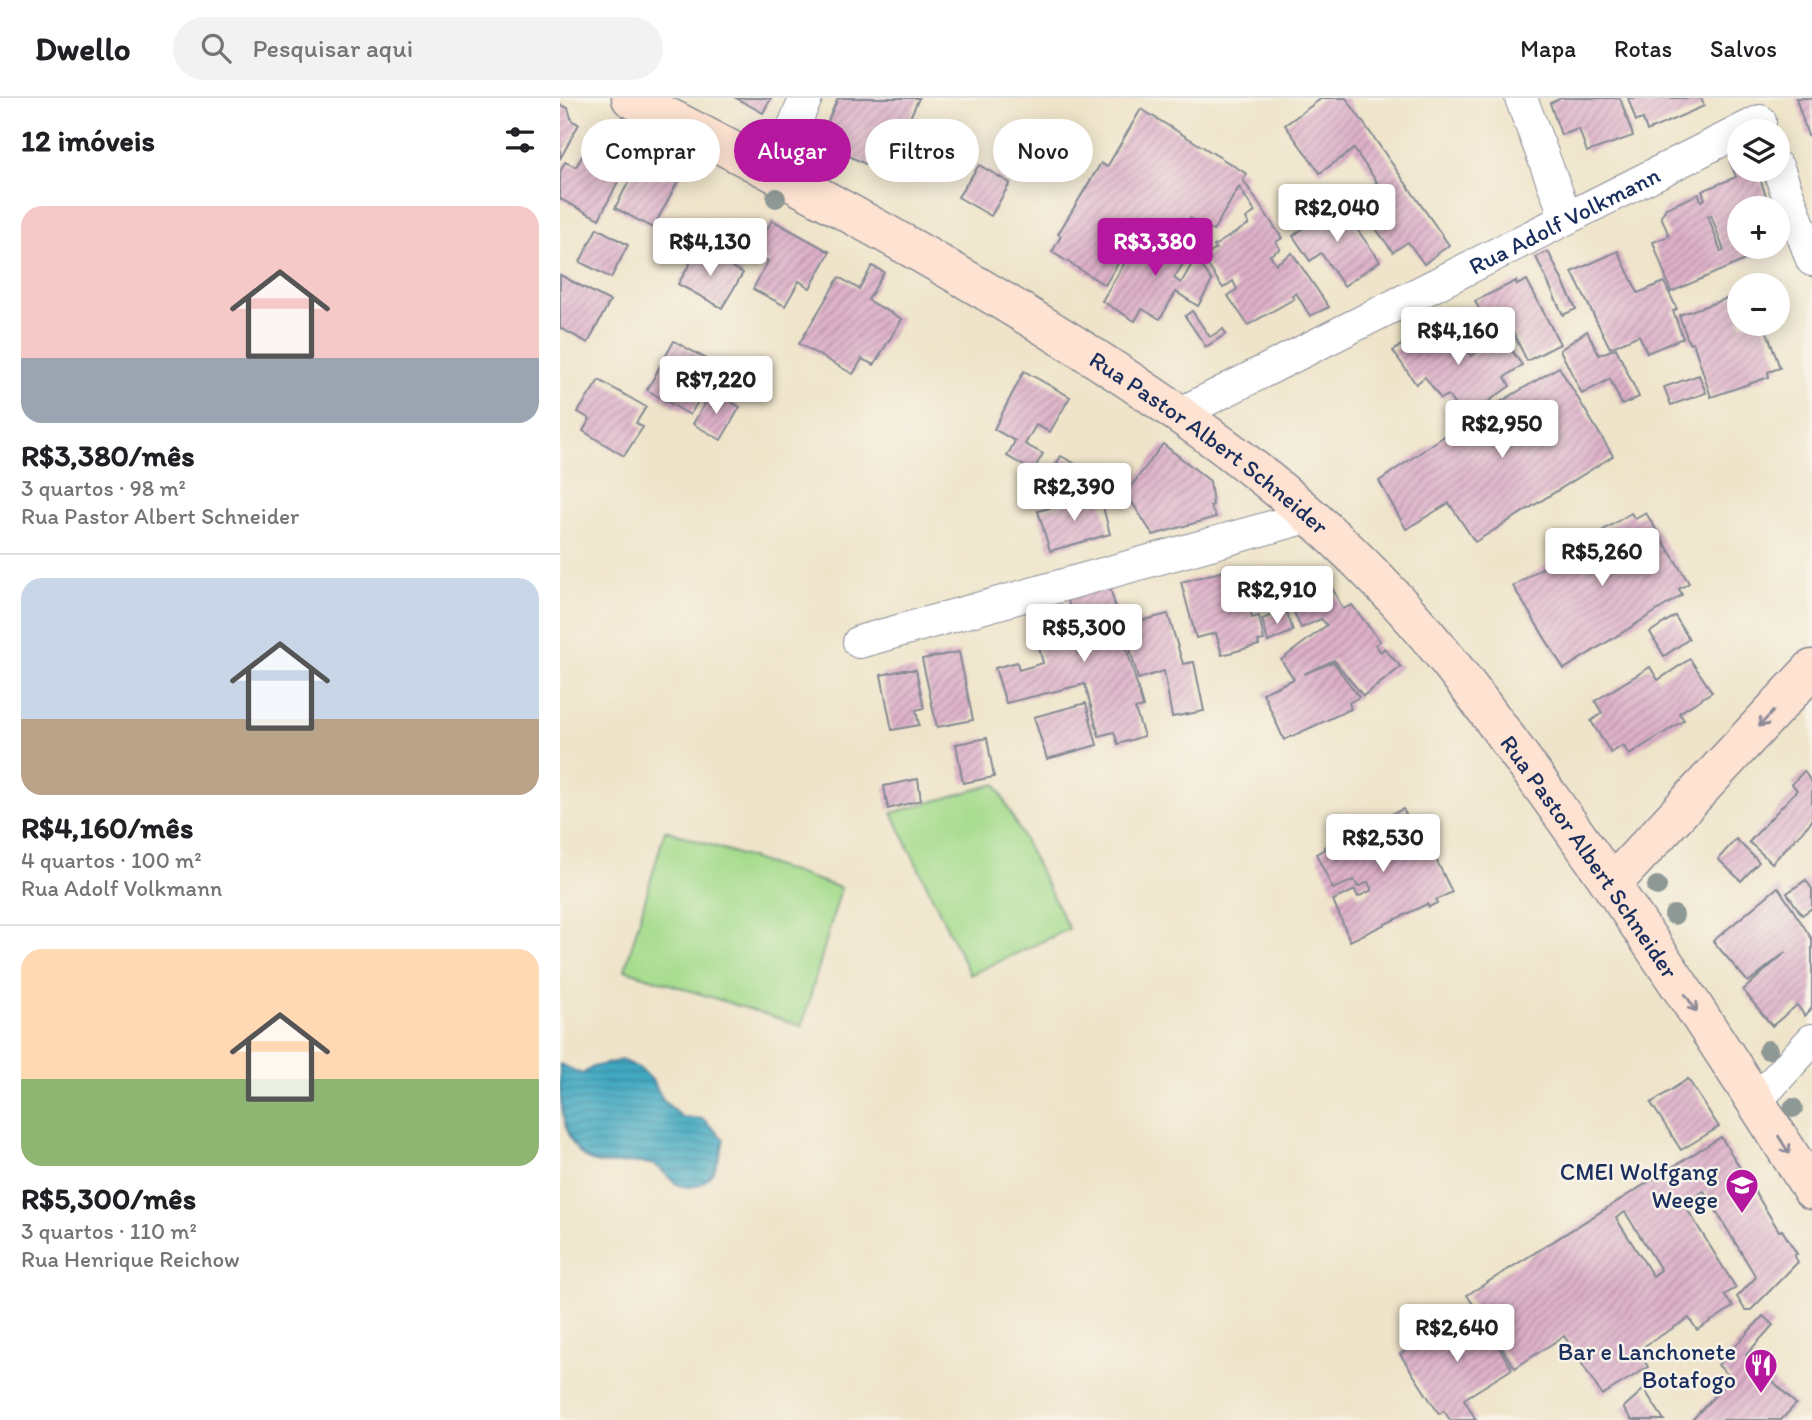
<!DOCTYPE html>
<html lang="pt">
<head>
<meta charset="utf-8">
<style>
	:root { --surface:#fff; --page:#f2f2f2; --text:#202124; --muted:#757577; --line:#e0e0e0; --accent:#b5179e }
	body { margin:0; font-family:Itim,sans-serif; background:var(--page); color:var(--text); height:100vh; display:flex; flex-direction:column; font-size:26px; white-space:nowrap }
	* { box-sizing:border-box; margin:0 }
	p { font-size:23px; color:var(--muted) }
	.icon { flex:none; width:38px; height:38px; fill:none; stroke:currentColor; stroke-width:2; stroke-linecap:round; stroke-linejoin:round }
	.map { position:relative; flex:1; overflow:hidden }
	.side { display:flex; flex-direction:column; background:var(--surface); width:560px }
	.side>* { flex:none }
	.guide { position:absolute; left:21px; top:21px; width:665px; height:63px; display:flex; gap:14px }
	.buttons { position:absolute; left:1167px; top:21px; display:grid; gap:14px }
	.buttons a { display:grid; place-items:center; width:63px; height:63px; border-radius:50%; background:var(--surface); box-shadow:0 4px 18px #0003; font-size:35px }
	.price { position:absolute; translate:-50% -60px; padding:0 16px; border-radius:7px; background:#fff; color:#222; font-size:23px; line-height:46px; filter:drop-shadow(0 2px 4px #0008) }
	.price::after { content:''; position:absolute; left:50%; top:42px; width:21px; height:16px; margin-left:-10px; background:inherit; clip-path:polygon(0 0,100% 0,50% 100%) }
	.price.active { background:var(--accent); color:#fff }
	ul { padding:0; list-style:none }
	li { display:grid; align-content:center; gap:14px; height:371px; padding:0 21px }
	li+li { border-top:2px solid var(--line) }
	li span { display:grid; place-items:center; height:217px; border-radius:21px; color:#555 }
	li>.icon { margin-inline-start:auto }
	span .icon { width:126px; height:126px; fill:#fffc; stroke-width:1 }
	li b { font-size:30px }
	h2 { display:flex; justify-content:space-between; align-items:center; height:84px; padding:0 21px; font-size:30px }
	.pill { padding:0 24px; border-radius:32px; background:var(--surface); box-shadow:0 4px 18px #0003; font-size:24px; line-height:63px }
	.pill.active { background:var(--accent); color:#fff }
	header { display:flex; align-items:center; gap:42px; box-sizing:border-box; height:98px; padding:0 35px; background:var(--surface); border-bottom:2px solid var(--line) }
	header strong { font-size:33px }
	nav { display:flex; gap:38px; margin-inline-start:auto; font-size:24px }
	.search { width:490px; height:63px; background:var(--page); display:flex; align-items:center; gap:18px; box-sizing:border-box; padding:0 24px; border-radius:38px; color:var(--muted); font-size:26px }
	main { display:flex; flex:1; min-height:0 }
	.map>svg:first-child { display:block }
	.pitch { fill:#a6dc8d; stroke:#608676; stroke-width:2 }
	.water { fill:url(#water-rules); stroke:#2e6c90; stroke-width:2 }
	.building { fill:url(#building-hatch); fill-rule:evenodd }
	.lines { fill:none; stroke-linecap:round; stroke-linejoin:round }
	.minor-casing { stroke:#858a94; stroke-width:34 }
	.secondary-casing { stroke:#858a94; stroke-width:41 }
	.minor { stroke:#fff; stroke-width:32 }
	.secondary { stroke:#fee3d2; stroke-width:38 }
	.tree { fill:#8e9895 }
	.oneway { stroke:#8c8998 }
	.labels { text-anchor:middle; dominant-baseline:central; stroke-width:5; stroke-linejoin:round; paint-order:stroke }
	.street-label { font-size:24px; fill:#1b2f5e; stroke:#f7f3e8 }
	.poi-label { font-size:24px; fill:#1b2f5e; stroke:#f7f3e8; text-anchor:end }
</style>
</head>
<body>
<header>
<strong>Dwello</strong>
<div class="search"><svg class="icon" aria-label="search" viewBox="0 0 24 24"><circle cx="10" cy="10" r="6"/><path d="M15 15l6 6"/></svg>Pesquisar aqui</div>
<nav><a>Mapa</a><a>Rotas</a><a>Salvos</a></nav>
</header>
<main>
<section class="side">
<h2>12 imóveis<svg class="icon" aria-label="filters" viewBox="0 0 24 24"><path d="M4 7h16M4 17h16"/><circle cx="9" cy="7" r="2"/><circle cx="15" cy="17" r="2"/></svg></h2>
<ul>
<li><span style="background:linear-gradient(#f6c9c9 70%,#9aa5b1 0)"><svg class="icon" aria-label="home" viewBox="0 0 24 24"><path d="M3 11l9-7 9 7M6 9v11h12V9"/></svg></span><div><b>R$3,380/mês</b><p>3 quartos · 98 m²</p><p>Rua Pastor Albert Schneider</p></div></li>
<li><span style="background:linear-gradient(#c9d6e8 65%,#b9a48a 0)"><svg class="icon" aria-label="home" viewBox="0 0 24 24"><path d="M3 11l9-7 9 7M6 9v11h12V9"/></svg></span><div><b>R$4,160/mês</b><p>4 quartos · 100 m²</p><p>Rua Adolf Volkmann</p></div></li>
<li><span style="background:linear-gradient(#ffd9b3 60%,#8fb573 0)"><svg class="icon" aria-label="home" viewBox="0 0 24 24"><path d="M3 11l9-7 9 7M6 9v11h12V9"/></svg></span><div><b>R$5,300/mês</b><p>3 quartos · 110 m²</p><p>Rua Henrique Reichow</p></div></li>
</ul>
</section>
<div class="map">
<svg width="1252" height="1322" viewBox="0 0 1252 1322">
	<defs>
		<pattern id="water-rules" width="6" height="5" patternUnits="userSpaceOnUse" patternTransform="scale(1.75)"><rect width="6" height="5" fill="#41a9c1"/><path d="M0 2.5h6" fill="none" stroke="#368aa0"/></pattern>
		<pattern id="building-hatch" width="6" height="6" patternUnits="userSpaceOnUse" patternTransform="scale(1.75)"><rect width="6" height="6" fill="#deb1c9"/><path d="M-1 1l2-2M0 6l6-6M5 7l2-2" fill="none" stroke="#b390a6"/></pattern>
	</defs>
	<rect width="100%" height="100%" fill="#f7f3e8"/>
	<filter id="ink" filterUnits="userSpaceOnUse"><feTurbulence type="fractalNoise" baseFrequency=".0143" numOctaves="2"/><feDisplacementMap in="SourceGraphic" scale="14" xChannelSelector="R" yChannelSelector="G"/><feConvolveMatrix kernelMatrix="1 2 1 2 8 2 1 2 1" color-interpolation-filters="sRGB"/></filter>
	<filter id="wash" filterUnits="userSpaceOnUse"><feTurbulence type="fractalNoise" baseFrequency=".00686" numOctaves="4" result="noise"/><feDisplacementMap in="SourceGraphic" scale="28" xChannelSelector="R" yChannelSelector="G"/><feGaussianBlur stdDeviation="1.57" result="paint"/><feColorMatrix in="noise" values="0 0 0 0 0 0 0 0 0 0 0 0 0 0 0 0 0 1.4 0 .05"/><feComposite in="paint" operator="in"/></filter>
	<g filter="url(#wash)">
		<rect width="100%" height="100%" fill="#efe4c9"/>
		<g class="pitch">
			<polygon points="436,686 509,831 410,877 332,715"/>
			<polygon points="105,732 281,790 242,928 65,872"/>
		</g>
		<path class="water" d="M61,962L79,970L92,982L104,1003L122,1019L143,1021L164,1041C160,1063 150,1097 119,1087C109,1083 103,1070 94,1067C80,1062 60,1067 45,1066C0,1063 0,1002 0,966L22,976L33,969Z"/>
		<g id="blocks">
			<g class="building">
				<polygon points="176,0 211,0 203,15"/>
				<polygon points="278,0 359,0 346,28 353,31 337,67 331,64 327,72 311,64 309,68 259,43"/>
				<polygon points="762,0 786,0 889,147 864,166 848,144 833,154 794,101 817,84 794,51 760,75 725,27"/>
				<polygon points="1001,0 1060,0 1073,38 1027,54 1019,31 1001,37 990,5"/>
				<polygon points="1068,0 1141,0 1144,8 1087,33 1083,21 1076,23"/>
				<polygon points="1236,0 1252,0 1252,37 1248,38"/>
				<polygon points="0,7 8,10 12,23 19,26 0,61"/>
				<polygon points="581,11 687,76 683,82 722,140 716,144 720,151 710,157 716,166 732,155 769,209 750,218 736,195 732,198 734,201 688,227 668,198 677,191 673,183 663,190 643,160 656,151 654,148 689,126 686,120 695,114 679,89 653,133 630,120 624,131 641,140 644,146 639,155 584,122 545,187 492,154 501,138 498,136 541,65 547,69"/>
				<polygon points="30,44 68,64 39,121 0,101 0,74 5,64 16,69"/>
				<polygon points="83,56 122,76 93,130 55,110"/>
				<path d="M1180,60V72H1197L1210,110H1180V149H1206L1208,152L1111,194L1093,144L1109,138L1101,118L1106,110L1139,96L1141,103L1145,101L1142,93L1176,79L1170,64ZM1151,117L1164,153L1161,154L1148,118Z"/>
				<polygon points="419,67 450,85 431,118 398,99"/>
				<polygon points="777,104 820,163 784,188 761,155 750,163 733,138"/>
				<polygon points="212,122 270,154 250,190 239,183 225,208 193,191 208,163 194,155"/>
				<polygon points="587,127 630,155 614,180 621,185 636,159 652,183 638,208 616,194 600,221 582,211 575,223 542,203"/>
				<polygon points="37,130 68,147 51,180 20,164"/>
				<polygon points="139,150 183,175 162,210 118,186"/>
				<polygon points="988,153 1016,211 1003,217 976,159"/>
				<polygon points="1058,153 1078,195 1104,184 1117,211 1113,213 1123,240 1087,255 1079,237 1050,250 1012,174"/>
				<polygon points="312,168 324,174 308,202 342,221 314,267 302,261 293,276 239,246 279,179 299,191"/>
				<polygon points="0,177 50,203 28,245 0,230"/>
				<polygon points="967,182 1000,246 967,263 953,234 935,242 915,203 956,183 957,187"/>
				<polygon points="1180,196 1180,226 1204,226 1220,270 1208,274 1209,279 1151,299 1133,244 1129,245 1119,217"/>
				<polygon points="632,213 650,239 663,231 666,236 646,249 625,218"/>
				<polygon points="877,221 886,235 892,231 911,258 937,242 941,249 947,245 962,267 945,279 950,288 908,318 903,311 899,314 888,297 881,301 865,279 856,286 833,253"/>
				<polygon points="1027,233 1039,257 1056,250 1079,299 1062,307 1050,281 1022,296 1000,252"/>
				<polygon points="114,243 159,268 130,317 87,292"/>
				<polygon points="999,269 1053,358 915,444 889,405 846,431 819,383 893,332"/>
				<polygon points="464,273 510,299 490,334 476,327 465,346 483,356 473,373 447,358 455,343 434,331"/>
				<polygon points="1139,277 1146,295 1111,307 1104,289"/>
				<polygon points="39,282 86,309 76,325 83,329 64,358 23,333 30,321 18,314"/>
				<polygon points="152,293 180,309 161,342 133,326"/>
				<polygon points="603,346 650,383 653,407 650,408 656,419 593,437 566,395"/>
				<polygon points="501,358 528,373 517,392 490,377"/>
				<polygon points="540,397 550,436 490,453 478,413"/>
				<polygon points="1071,415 1075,421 1086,415 1129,485 1119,491 1122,497 1004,571 953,488"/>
				<polygon points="680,469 692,520 699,518 704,542 698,543 699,547 662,557 656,535 636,540 621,484"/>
				<polygon points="768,482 783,511 792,507 820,543 815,547 821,554 824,550 841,569 803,598 774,562 744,576 773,564 799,599 789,605 791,611 724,642 703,595 734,581 721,562 767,527 761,521 741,530 732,510 738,507 733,497"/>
				<polygon points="549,486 583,609 575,611 584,638 558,646 554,634 539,638 525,586 446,605 435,570 457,564 459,572 483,565 474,529 507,520 518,556 507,497"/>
				<polygon points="726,512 733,533 708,544 702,521"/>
				<polygon points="608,516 623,566 634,564 644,613 612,619 604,573 578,581 564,527"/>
				<polygon points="1115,518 1129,541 1104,558 1090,534"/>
				<polygon points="399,554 413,622 377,629 362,561"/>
				<polygon points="1130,561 1152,594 1119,615 1124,622 1069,657 1063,647 1051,655 1031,623 1042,615 1035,603 1090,569 1098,582"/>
				<polygon points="343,572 356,572 364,610 356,612 359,627 332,632 321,577"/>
				<polygon points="526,605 537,647 487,661 474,619"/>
				<polygon points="427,640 434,679 403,685 396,646"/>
				<polygon points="1244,673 1252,685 1252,723 1212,765 1189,744 1237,692 1232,686"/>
				<polygon points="358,681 361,702 328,711 324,688"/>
				<polygon points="843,711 865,754 871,751 892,794 876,802 877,805 869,809 867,806 790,843 773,802 795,792 798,799 812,792 808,784 798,789 794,782 773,791 756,756 765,751 764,749 808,730 807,727"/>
				<polygon points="1176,741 1199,764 1181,783 1158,761"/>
				<polygon points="1246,782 1252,791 1252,810 1242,817 1227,795"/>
				<polygon points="1218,789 1252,841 1252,910 1245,918 1237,907 1212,928 1183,892 1226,854 1188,884 1153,843"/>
				<polygon points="1128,981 1159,1029 1121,1052 1091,1005"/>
				<path d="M1161,1039L1219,1133L1222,1132L1237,1156L1234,1157L1238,1164L1191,1212H1185L1177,1199L1196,1179L1144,1093L1124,1106L1176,1190L1164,1197L1173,1209L1137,1232L1129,1220L1078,1252L1088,1269L1042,1297L1004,1238L955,1270L907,1197ZM1065,1114L1101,1172L1093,1178L1056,1120Z"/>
				<polygon points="915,1210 952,1271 904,1301 916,1322 890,1322 884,1313 879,1316 840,1256"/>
				<polygon points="1203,1218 1213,1227 1186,1257 1236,1306 1221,1322 1132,1322 1171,1280 1158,1267"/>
				<polygon points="1084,1291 1104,1322 1072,1322 1063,1310"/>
			</g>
		</g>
	</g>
	<g filter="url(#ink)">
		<use href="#blocks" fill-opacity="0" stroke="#858a94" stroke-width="2"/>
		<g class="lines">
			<defs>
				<g id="minor">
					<polyline points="961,0 1006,119"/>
					<polyline points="1218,70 1252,162"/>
					<polyline points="214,73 246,0"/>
					<path id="s1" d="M621,315L1200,23"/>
					<polyline points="299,544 751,418"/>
					<polyline points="1196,1003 1252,942"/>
				</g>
				<g id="secondary">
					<path id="s2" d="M71,0C223,78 373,158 518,249C629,320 731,391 822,487C885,552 938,628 991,701C1082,828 1168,959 1252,1092"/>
					<polyline points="1052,786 1252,571"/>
				</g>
			</defs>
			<use href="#minor" class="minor-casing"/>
			<use href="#secondary" class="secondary-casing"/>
			<use href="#minor" class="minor"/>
			<use href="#secondary" class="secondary"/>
		</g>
		<g class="tree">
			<circle cx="216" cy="100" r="10"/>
			<circle cx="1097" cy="788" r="10"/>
			<circle cx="1114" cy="817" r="10"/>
			<circle cx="1208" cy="952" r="10"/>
			<circle cx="1233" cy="1010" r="10"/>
		</g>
		<defs><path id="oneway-shaft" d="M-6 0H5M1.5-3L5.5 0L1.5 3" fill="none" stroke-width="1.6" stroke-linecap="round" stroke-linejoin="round" transform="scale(1.75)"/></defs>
		<g class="oneway">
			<use href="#oneway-shaft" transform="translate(1206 621) rotate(133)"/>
			<use href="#oneway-shaft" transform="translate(1131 905) rotate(56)"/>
			<use href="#oneway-shaft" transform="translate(1224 1047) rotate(58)"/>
		</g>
	</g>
	<defs>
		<symbol id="school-pin" viewBox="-11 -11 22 30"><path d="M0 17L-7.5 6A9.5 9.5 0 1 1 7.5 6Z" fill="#b5179e" stroke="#f7f3e8"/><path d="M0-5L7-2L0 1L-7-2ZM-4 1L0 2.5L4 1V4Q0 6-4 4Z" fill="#fff"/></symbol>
		<symbol id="restaurant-pin" viewBox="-11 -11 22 30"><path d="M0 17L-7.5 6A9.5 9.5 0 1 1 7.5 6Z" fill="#b5179e" stroke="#f7f3e8"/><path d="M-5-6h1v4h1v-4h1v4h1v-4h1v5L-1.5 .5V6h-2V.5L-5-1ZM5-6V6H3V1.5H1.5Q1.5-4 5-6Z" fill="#fff"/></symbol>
	</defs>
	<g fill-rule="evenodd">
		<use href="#school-pin" x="1163" y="1068" width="38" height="52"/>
		<use href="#restaurant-pin" x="1182" y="1248" width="38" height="52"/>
	</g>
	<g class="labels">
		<g class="street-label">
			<text stroke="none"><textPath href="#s1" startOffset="429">Rua Adolf Volkmann</textPath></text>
			<text stroke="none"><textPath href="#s2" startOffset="674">Rua Pastor Albert Schneider</textPath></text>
			<text stroke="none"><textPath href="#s2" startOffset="1241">Rua Pastor Albert Schneider</textPath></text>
		</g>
		<g class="poi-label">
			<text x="1158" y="1073">CMEI Wolfgang<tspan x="1158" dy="28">Weege</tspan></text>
			<text x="1176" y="1253">Bar e Lanchonete<tspan x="1176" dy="28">Botafogo</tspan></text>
		</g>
	</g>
</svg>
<div class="buttons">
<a><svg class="icon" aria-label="layers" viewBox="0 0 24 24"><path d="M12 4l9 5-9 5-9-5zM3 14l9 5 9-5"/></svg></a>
<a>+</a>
<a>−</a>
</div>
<b class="price" style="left:777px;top:146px">R$2,040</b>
<b class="price" style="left:150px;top:180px">R$4,130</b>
<b class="price active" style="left:595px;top:180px">R$3,380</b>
<b class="price" style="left:898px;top:269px">R$4,160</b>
<b class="price" style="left:156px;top:318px">R$7,220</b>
<b class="price" style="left:942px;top:362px">R$2,950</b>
<b class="price" style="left:514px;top:425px">R$2,390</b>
<b class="price" style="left:1042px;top:490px">R$5,260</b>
<b class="price" style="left:717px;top:528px">R$2,910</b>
<b class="price" style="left:524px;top:566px">R$5,300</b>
<b class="price" style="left:823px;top:776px">R$2,530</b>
<b class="price" style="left:897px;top:1266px">R$2,640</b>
<div class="guide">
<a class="pill">Comprar</a>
<a class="pill active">Alugar</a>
<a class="pill">Filtros</a>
<a class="pill">Novo</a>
</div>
</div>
</main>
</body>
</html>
